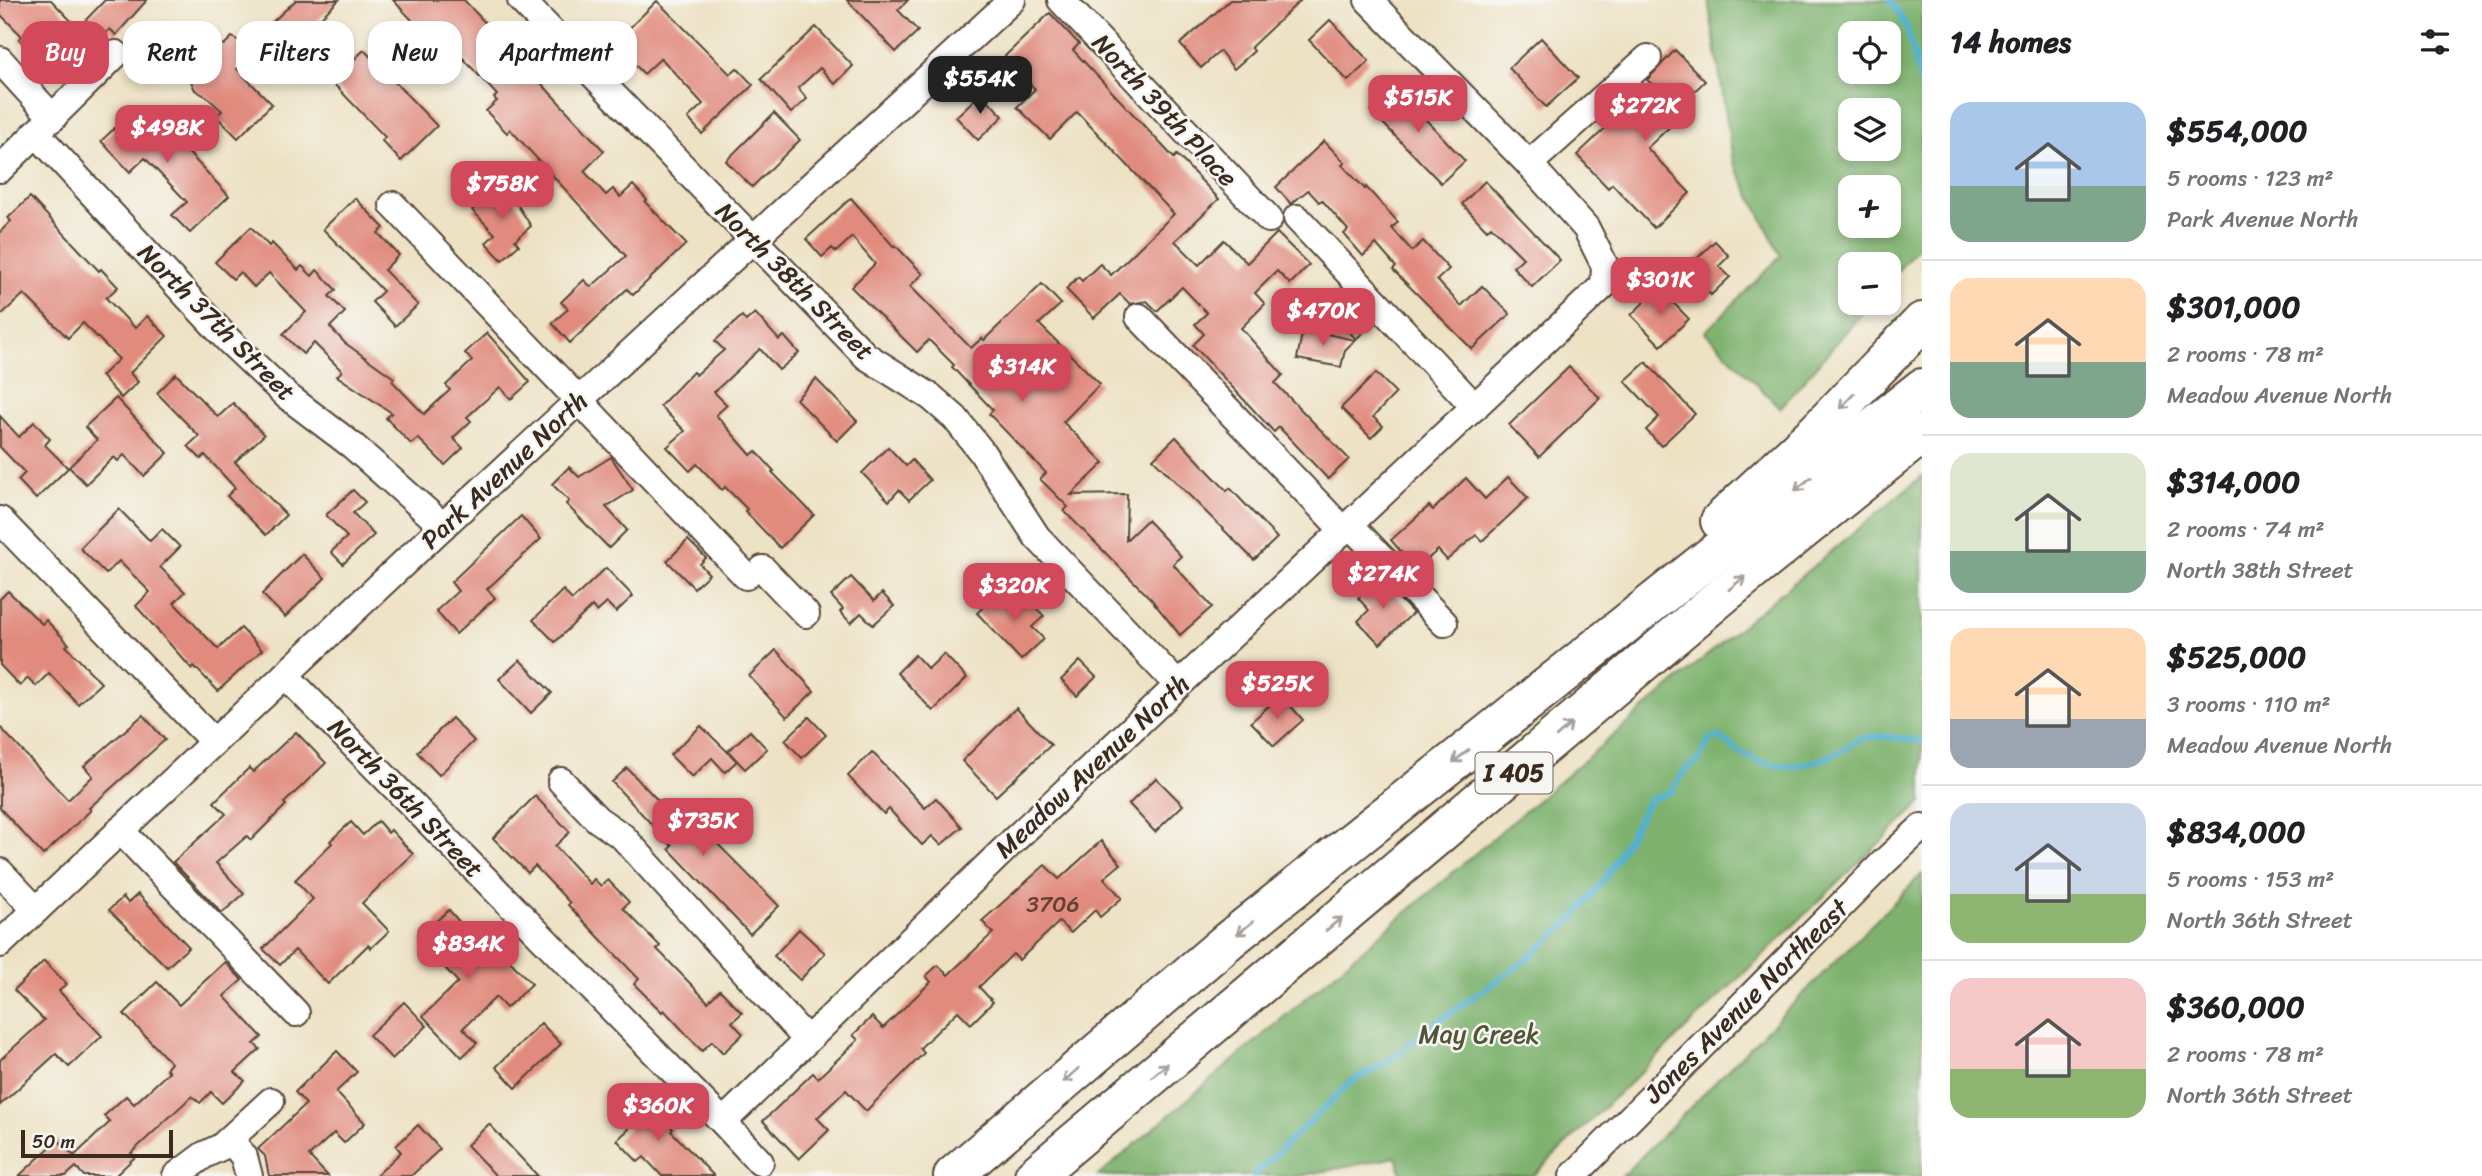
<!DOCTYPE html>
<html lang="en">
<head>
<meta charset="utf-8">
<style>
	:root { --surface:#fff; --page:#f2f2f2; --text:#202124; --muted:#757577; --line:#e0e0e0; --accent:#d1495b }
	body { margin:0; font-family:Sriracha,sans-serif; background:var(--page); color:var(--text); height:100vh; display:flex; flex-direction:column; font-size:26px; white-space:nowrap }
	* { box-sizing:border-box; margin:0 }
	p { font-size:23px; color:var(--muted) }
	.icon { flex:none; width:38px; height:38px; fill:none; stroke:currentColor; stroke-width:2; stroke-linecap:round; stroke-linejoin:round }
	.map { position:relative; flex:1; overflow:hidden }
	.side { display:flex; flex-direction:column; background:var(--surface); width:560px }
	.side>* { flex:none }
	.guide { position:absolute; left:21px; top:21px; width:665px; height:63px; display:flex; gap:14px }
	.fabs { position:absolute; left:1838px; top:21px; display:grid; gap:14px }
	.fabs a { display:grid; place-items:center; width:63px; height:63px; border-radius:14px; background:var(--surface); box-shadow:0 4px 10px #0003; font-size:35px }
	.scale { position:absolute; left:21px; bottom:18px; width:152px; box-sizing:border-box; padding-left:7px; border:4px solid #3b2a1e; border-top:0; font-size:19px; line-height:24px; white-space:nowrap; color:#3b2a1e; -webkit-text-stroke:5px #f6f6f2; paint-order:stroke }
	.price { position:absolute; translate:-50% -60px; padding:0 16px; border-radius:14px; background:var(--accent); color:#fff; font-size:23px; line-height:46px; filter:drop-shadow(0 2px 4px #0008) }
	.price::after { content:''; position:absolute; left:50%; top:42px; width:21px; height:16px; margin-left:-10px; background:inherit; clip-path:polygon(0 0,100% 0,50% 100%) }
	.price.selected { background:#222; color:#fff }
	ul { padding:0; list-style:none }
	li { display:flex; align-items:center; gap:21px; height:175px; padding:0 28px }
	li+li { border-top:2px solid var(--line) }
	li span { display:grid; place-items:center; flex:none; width:196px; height:140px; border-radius:21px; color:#555 }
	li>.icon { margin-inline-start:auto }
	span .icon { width:84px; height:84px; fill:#fffc; stroke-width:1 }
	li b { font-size:30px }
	h2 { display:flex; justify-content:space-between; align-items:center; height:84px; padding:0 28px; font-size:30px }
	.pill { padding:0 24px; border-radius:21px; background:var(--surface); box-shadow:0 4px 10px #0003; font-size:24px; line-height:63px }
	.pill.selected { background:var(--accent); color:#fff }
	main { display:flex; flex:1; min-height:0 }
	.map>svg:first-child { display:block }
	.forest { fill:#7eb26e; stroke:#5c6e46; stroke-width:2; fill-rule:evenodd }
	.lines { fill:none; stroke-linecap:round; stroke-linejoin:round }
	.stream { stroke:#51b1d0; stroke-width:6 }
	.building { fill:#e18b7e }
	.minor-casing { stroke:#564637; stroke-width:30 }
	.highway-casing { stroke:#564637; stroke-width:42 }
	.minor { stroke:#fff; stroke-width:26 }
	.highway { stroke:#fff; stroke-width:38 }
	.oneway { stroke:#a79f9a }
	.labels { text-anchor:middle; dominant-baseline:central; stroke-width:5; stroke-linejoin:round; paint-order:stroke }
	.number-label { font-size:23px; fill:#644236 }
	.shield { fill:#f6f6f2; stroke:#73675e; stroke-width:2 }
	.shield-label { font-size:24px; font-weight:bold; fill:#3b2a1e }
	.street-label { font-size:26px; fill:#3b2a1e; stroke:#f6f6f2 }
	.park-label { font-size:26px; fill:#545436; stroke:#f6f6f2 }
</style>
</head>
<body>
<main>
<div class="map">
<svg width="1922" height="1176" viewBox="0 0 1922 1176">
	<rect width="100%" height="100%" fill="#f6f6f2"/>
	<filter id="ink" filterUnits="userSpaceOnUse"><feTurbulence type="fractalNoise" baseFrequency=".0143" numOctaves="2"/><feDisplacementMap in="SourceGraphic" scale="14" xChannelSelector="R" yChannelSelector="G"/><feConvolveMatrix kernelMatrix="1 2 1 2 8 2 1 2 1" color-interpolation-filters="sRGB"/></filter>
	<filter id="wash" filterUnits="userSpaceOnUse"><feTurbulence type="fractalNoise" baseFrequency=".00686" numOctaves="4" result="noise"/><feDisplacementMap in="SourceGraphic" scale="28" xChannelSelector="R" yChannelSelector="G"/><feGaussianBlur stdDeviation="1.57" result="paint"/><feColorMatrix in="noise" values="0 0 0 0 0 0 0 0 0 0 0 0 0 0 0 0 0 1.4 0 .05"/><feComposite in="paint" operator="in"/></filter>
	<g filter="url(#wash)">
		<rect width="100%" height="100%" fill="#eee2c5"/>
		<g class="forest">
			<path d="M1708,0H1922V243L1888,282V264H1850V303H1871L1780,408L1705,332L1781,256L1733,161ZM1850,33H1888V72H1850ZM1850,110H1888V149H1850ZM1850,187H1888V226H1850Z"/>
			<polygon points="1922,476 1922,802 1533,1176 1402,1176 1396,1157 1300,1176 1098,1176 1733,633"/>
			<polygon points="1922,874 1922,1176 1622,1176"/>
		</g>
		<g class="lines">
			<g class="stream">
				<polyline points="1890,0 1907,28 1922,86"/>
				<path d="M1253,1176L1352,1081L1387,1062L1437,1022L1522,963L1574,918L1608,874L1649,800L1670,792L1686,769L1698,761L1709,740L1719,737C1727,742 1734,749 1741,753C1773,772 1807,768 1839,752C1847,748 1854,740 1863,738C1882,734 1902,739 1922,741"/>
			</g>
		</g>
		<g id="blocks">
			<g class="building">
				<polygon points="0,0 51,0 78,28 105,0 147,0 116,35 110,29 58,80 19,39 22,36 0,14"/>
				<polygon points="296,0 339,0 288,49 267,27"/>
				<polygon points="393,0 464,0 604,151 584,171 606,195 613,189 620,197 633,185 647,200 645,202 686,244 633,295 627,289 570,343 552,323 568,309 561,302 584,280 591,287 626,256 510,129 507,133 486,111 497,101 494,98 497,95 460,55 450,65 427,41 430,39"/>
				<polygon points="847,0 908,0 898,10 918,31 896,52"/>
				<polygon points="1230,0 1301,0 1251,47 1254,51 1234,69 1220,51 1201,68 1180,44"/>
				<polygon points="657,1 730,74 737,68 753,85 702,134 688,118 703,104 661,58 644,74 614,43"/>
				<polygon points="1050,13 1079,44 1073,50 1174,158 1177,155 1219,199 1175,241 1199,265 1224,240 1247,263 1277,233 1309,265 1290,284 1277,271 1255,293 1265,304 1241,328 1283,375 1275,383 1349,459 1328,479 1279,427 1274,432 1193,345 1204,334 1195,324 1207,313 1182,287 1157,311 1147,301 1130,304 1120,294 1094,318 1066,289 1078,277 1082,281 1100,264 1111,275 1174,214 1077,112 1050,139 1017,107 1035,89 1004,57"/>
				<polygon points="1330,20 1369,61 1348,81 1309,40"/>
				<polygon points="816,27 853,66 835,84 820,68 798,88 807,99 791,113 761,79"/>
				<polygon points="176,33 199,46 208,37 224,45 232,37 244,44 250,56 237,69 272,104 238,138 216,116 222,111 207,97 195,90 189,77 195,70"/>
				<polygon points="1541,38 1578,78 1546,107 1509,68"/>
				<polygon points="364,50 437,126 401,161 382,141 385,137 331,81"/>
				<polygon points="1675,50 1705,81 1672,113 1678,119 1647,148 1690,193 1654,228 1612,184 1608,188 1577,155 1652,84 1647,80"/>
				<polygon points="1395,87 1465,161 1441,183 1371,111"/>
				<polygon points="981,93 1003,116 978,140 956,117"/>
				<polygon points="136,108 150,122 155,117 229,196 190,233 172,215 187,202 145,158 130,172 101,141"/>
				<polygon points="774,113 800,140 752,187 726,161"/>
				<polygon points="1324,141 1345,163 1342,165 1365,189 1366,187 1398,222 1392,228 1412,251 1423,241 1449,269 1437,280 1461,306 1482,286 1510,314 1472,349 1393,270 1396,267 1376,244 1363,256 1344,234 1348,230 1322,200 1319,202 1308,190 1291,204 1276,187"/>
				<polygon points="1485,181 1560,260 1532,287 1513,267 1523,258 1491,226 1487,230 1462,204"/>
				<polygon points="500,184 513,198 531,226 515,240 519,245 502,260 486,243 495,234 472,210"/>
				<polygon points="30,197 99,271 101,269 118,287 106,298 135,328 147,316 167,336 130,373 138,382 121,398 101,376 119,359 83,323 68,338 24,294 0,316 0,232 11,221 8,218"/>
				<polygon points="355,198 384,228 378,233 399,255 384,270 418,305 395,326 372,302 383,291 323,229"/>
				<polygon points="851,198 894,247 895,245 923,274 910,286 971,348 982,338 984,340 1042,284 1061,304 1039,324 1100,384 1063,422 1104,463 1071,495 1127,494 1126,540 1147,520 1181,556 1173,564 1212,607 1180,635 1151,599 1064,511 1068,507 1040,479 1046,473 989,414 993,410 952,367 954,365 929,340 917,352 851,287 875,264 852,237 836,252 832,248 822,257 806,239"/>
				<polygon points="251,227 269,246 272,243 298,270 302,266 312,276 317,270 336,290 329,296 345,312 330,327 345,343 394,378 392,381 424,414 450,390 446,385 472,361 465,353 487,333 530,382 511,399 500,387 467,417 471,421 453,438 463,448 445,465 418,438 411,444 386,418 392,413 337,376 342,371 314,343 303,354 283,334 306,312 269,273 254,287 240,272 233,279 215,262"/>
				<polygon points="1715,241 1729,256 1719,266 1730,277 1711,295 1685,270"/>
				<polygon points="1659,288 1689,319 1661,346 1631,315"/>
				<polygon points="1336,292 1349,304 1353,300 1374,322 1356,339 1323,305"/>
				<polygon points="755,313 779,340 784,336 799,353 779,370 760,349 714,392 727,405 716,415 751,455 756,451 774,471 772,472 814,515 780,548 745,511 747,509 725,487 722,490 697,464 690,471 667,447 685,431 660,406 693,372 696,375 724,350 715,341 742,316 746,321"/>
				<polygon points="1303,329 1355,340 1345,350 1341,367 1297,359"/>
				<polygon points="1646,362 1695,414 1661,446 1646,430 1659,417 1625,381"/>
				<polygon points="1569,367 1600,398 1539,457 1509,425"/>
				<polygon points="1376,373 1396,393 1373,417 1383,426 1371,438 1341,408"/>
				<polygon points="176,374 218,417 233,403 264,435 235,462 286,515 266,535 227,496 235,488 205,455 201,459 188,446 199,436 157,393"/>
				<polygon points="816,379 857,421 837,441 796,399"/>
				<polygon points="116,398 168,453 144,476 124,455 118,461 114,457 86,484 69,467 97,440 85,427"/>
				<polygon points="0,416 19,437 34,422 50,439 45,445 68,468 36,499 18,480 25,473 0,447"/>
				<polygon points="1176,437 1227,491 1230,488 1277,538 1254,560 1153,459"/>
				<polygon points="888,447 906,466 912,460 930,480 909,500 899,490 889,501 862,473"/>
				<polygon points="611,457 633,490 606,507 627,530 609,548 566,504 569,501 552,484 569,467 579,477"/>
				<polygon points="1508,477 1528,498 1482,541 1476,535 1447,560 1438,550 1416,569 1391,540 1429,506 1433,510 1466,478 1485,499"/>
				<polygon points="353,490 365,502 353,513 374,535 343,564 331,552 347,537 326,515"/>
				<polygon points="119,509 150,541 162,529 180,547 160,567 185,592 174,603 218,649 241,628 262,650 218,691 194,666 192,669 136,606 150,592 119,561 106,574 80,548"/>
				<polygon points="521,516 541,539 487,589 495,598 456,634 436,611 458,591 451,582"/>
				<polygon points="688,540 706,558 700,564 709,574 694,588 667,561"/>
				<polygon points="302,554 325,578 285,617 262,594"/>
				<polygon points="606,568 633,596 616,612 607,603 597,612 592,606 555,642 533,620 563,590 572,600"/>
				<polygon points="851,577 874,601 882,593 894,606 873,625 861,613 851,623 840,612 843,609 831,596"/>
				<polygon points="1379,578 1413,613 1380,644 1358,621 1369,610 1358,598"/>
				<polygon points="8,591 42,624 46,620 69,644 66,646 101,683 78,704 49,673 36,686 28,678 20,686 0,665 0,599"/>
				<polygon points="999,592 1010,604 1021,593 1044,616 1032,627 1044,639 1021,660 977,613"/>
				<polygon points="776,650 814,691 787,717 749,676"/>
				<polygon points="944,654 967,678 933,711 897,673 915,655 928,669"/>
				<polygon points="520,660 552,693 531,713 499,679"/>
				<polygon points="1080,661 1096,677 1077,696 1061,680"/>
				<polygon points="1281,695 1303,720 1274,746 1251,722"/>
				<polygon points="1016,708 1051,745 996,796 962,761"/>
				<polygon points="143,715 165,740 89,808 91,810 43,855 0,808 0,727 68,800 93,776 84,766"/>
				<polygon points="809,717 826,735 802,758 785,740"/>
				<polygon points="452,718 474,741 439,775 417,752"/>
				<polygon points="701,726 737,761 725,772 712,758 692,777 670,755"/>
				<polygon points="750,731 767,749 745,769 728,751"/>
				<polygon points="296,732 326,763 284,803 286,805 251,840 247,836 216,863 244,894 222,913 173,862 226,814 214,802 249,768 253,772"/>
				<polygon points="872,752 925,808 936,798 962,827 941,845 932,836 922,845 889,809 884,814 848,776"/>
				<polygon points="627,768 687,831 696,822 779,906 750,934 669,849 672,846 612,782"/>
				<polygon points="1156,778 1183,805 1155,832 1129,804"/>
				<polygon points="535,796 570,832 555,846 590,884 594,879 601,886 608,880 629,902 623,908 660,946 657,949 708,1002 720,990 742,1013 732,1022 743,1034 723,1053 712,1041 702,1051 664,1010 662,1012 634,984 639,979 568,905 570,903 535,866 528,873 493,838"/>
				<polygon points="378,821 388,833 391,830 413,854 362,903 389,931 371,948 368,945 328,984 295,950 280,965 263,949 313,899 295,880 332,843 330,841 351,822 363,835"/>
				<polygon points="1101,841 1121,864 1104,878 1122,898 1100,917 1095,910 1071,933 1059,922 1019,960 1013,954 979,987 993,1002 971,1024 958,1011 920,1048 924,1053 866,1111 846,1090 817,1118 829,1130 799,1159 763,1121 813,1073 818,1078 858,1040 853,1035 872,1017 883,1028 931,982 926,976 938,965 948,975 993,933 982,921 1045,865 1059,879"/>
				<polygon points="138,894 189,947 167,967 109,910 123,897 128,903"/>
				<polygon points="449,910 492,960 501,952 532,984 506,1008 496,997 463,1028 477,1043 462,1057 423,1016 458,982 422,943 437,924 435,922"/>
				<polygon points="799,929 825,953 800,980 774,956"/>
				<polygon points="44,961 67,984 59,991 102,1036 69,1067 56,1054 0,1105 0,1060 44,1020 14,990"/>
				<polygon points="225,962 242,980 224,996 262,1037 254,1044 260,1049 235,1072 245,1081 222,1103 211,1092 200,1103 192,1096 131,1153 135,1157 115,1176 84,1176 76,1167 66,1176 19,1176 58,1140 74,1156 110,1122 104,1116 126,1096 134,1104 169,1072 166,1069 171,1063 124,1014 157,982 179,1005"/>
				<polygon points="404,1002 427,1026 392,1059 369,1035"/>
				<polygon points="541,1023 561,1044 516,1088 496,1067"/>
				<polygon points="337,1051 357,1072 336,1092 365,1123 344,1143 334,1133 309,1156 328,1176 269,1176 265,1156 258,1149 306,1104 295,1092"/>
				<polygon points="642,1096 673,1129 671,1131 714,1176 662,1176 644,1157 638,1162 617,1140 629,1129 619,1118"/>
				<polygon points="489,1124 538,1176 496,1176 467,1145"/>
				<polygon points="418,1125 440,1149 411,1176 376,1176 401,1152 396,1146"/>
			</g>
		</g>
	</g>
	<g filter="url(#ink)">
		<use href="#blocks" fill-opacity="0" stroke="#564637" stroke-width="2"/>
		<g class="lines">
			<defs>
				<g id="minor">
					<polyline points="521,0 866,356 931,397 955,418 981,451 1037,537 1178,685"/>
					<polyline points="1061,0 1269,219"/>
					<polyline points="0,60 53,118"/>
					<polyline points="36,133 228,340 287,396 353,446 443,526"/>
					<polyline points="1529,164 1648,58"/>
					<polyline points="0,169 116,54"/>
					<polyline points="393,205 746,576"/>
					<polyline points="1297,218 1475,407"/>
					<polyline points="1139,317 1344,531"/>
					<polyline points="0,520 214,742"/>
					<polyline points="1350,525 1444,623"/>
					<polyline points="763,569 806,614"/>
					<polyline points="285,675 723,1122 760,1162"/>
					<polyline points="561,781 597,819 623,837 807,1040"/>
					<polyline points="120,830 296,1013"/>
					<polyline points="0,872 36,910"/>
					<polyline points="0,944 443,526 1012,0"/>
					<polyline points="723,1122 1017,837 1604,285 1605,266 1586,228 1529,164 1368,0"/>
					<polyline points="230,1139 244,1157 249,1176"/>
					<polyline points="176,1176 204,1155 221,1147 271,1101"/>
					<polyline points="1573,1176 1884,862 1922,827"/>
				</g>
				<g id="highway">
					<polyline points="1720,521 1816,432 1922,322"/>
					<polyline points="953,1176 1229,940 1922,388"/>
					<polyline points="1034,1176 1724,594 1922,434"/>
				</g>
			</defs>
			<use href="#minor" class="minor-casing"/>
			<use href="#highway" class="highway-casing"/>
			<use href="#minor" class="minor"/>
			<use href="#highway" class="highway"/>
		</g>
		<defs><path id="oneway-shaft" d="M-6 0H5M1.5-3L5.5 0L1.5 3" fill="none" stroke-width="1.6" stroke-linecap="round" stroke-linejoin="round" transform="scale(1.75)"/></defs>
		<g class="oneway">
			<use href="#oneway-shaft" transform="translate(1847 401) rotate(134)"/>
			<use href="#oneway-shaft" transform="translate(1803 484) rotate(141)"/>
			<use href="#oneway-shaft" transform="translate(1737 583) rotate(-39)"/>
			<use href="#oneway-shaft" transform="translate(1564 730) rotate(-41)"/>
			<use href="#oneway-shaft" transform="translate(1461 756) rotate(142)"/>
			<use href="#oneway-shaft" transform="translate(1334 924) rotate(-40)"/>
			<use href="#oneway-shaft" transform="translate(1245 928) rotate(141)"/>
			<use href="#oneway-shaft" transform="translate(1160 1070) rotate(-40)"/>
			<use href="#oneway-shaft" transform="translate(1071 1075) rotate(139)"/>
		</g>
	</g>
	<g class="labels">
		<g class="number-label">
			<text x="1053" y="904">3706</text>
		</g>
		<rect class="shield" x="1475.5" y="752.5" width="77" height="41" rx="5"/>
		<g class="shield-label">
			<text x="1514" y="773">I 405</text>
		</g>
		<g class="street-label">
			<text transform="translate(1165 110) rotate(47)">North 39th Place</text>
			<text transform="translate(795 281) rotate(45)">North 38th Street</text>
			<text transform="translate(217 322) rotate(45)">North 37th Street</text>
			<text transform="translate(504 470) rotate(-43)">Park Avenue North</text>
			<text transform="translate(1092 766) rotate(-43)">Meadow Avenue North</text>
			<text transform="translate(406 798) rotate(46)">North 36th Street</text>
			<text transform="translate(1746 1001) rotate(-45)">Jones Avenue Northeast</text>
		</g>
		<g class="park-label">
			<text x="1479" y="1034">May Creek</text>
		</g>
	</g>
</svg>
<div class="fabs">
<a><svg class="icon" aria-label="locate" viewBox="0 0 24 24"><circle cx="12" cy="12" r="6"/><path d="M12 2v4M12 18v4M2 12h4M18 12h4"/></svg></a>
<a><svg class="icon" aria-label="layers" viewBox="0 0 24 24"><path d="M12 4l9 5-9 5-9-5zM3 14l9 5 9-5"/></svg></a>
<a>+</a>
<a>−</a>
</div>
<div class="scale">50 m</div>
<b class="price selected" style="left:980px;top:116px">$554K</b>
<b class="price" style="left:1418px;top:135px">$515K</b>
<b class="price" style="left:1645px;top:143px">$272K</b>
<b class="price" style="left:167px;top:165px">$498K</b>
<b class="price" style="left:502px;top:221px">$758K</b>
<b class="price" style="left:1660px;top:317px">$301K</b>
<b class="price" style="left:1323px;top:348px">$470K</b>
<b class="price" style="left:1022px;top:404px">$314K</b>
<b class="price" style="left:1383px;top:611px">$274K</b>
<b class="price" style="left:1014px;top:623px">$320K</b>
<b class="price" style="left:1277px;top:721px">$525K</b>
<b class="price" style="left:703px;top:858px">$735K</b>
<b class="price" style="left:468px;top:981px">$834K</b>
<b class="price" style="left:658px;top:1143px">$360K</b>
<div class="guide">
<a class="pill selected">Buy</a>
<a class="pill">Rent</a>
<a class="pill">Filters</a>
<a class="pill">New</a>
<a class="pill">Apartment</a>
</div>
</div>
<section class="side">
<h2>14 homes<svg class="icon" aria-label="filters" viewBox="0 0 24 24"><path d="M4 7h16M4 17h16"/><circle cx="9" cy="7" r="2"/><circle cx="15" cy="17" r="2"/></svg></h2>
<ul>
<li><span style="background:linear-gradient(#a9c7e8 60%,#7fa58c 0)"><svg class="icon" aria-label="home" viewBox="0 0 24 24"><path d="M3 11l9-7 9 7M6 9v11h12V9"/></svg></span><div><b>$554,000</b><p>5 rooms · 123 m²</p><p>Park Avenue North</p></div></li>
<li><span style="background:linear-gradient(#ffd9b3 60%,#7fa58c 0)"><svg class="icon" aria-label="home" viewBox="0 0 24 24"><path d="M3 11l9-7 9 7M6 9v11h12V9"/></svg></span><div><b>$301,000</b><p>2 rooms · 78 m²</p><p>Meadow Avenue North</p></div></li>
<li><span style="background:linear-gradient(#dfe7d0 70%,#7fa58c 0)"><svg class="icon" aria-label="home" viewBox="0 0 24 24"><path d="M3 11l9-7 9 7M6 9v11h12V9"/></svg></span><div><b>$314,000</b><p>2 rooms · 74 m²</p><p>North 38th Street</p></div></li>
<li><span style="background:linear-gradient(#ffd9b3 65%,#9aa5b1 0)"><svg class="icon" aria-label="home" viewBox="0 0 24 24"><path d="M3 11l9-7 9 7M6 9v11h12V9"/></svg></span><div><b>$525,000</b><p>3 rooms · 110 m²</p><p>Meadow Avenue North</p></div></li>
<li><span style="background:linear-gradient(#c9d6e8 65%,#8fb573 0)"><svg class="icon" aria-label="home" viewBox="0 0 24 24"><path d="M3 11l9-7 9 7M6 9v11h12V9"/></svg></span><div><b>$834,000</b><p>5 rooms · 153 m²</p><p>North 36th Street</p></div></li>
<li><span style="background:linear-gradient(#f6c9c9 65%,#8fb573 0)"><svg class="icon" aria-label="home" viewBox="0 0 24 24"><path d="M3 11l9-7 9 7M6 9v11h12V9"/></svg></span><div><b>$360,000</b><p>2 rooms · 78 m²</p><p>North 36th Street</p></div></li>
</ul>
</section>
</main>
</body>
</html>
